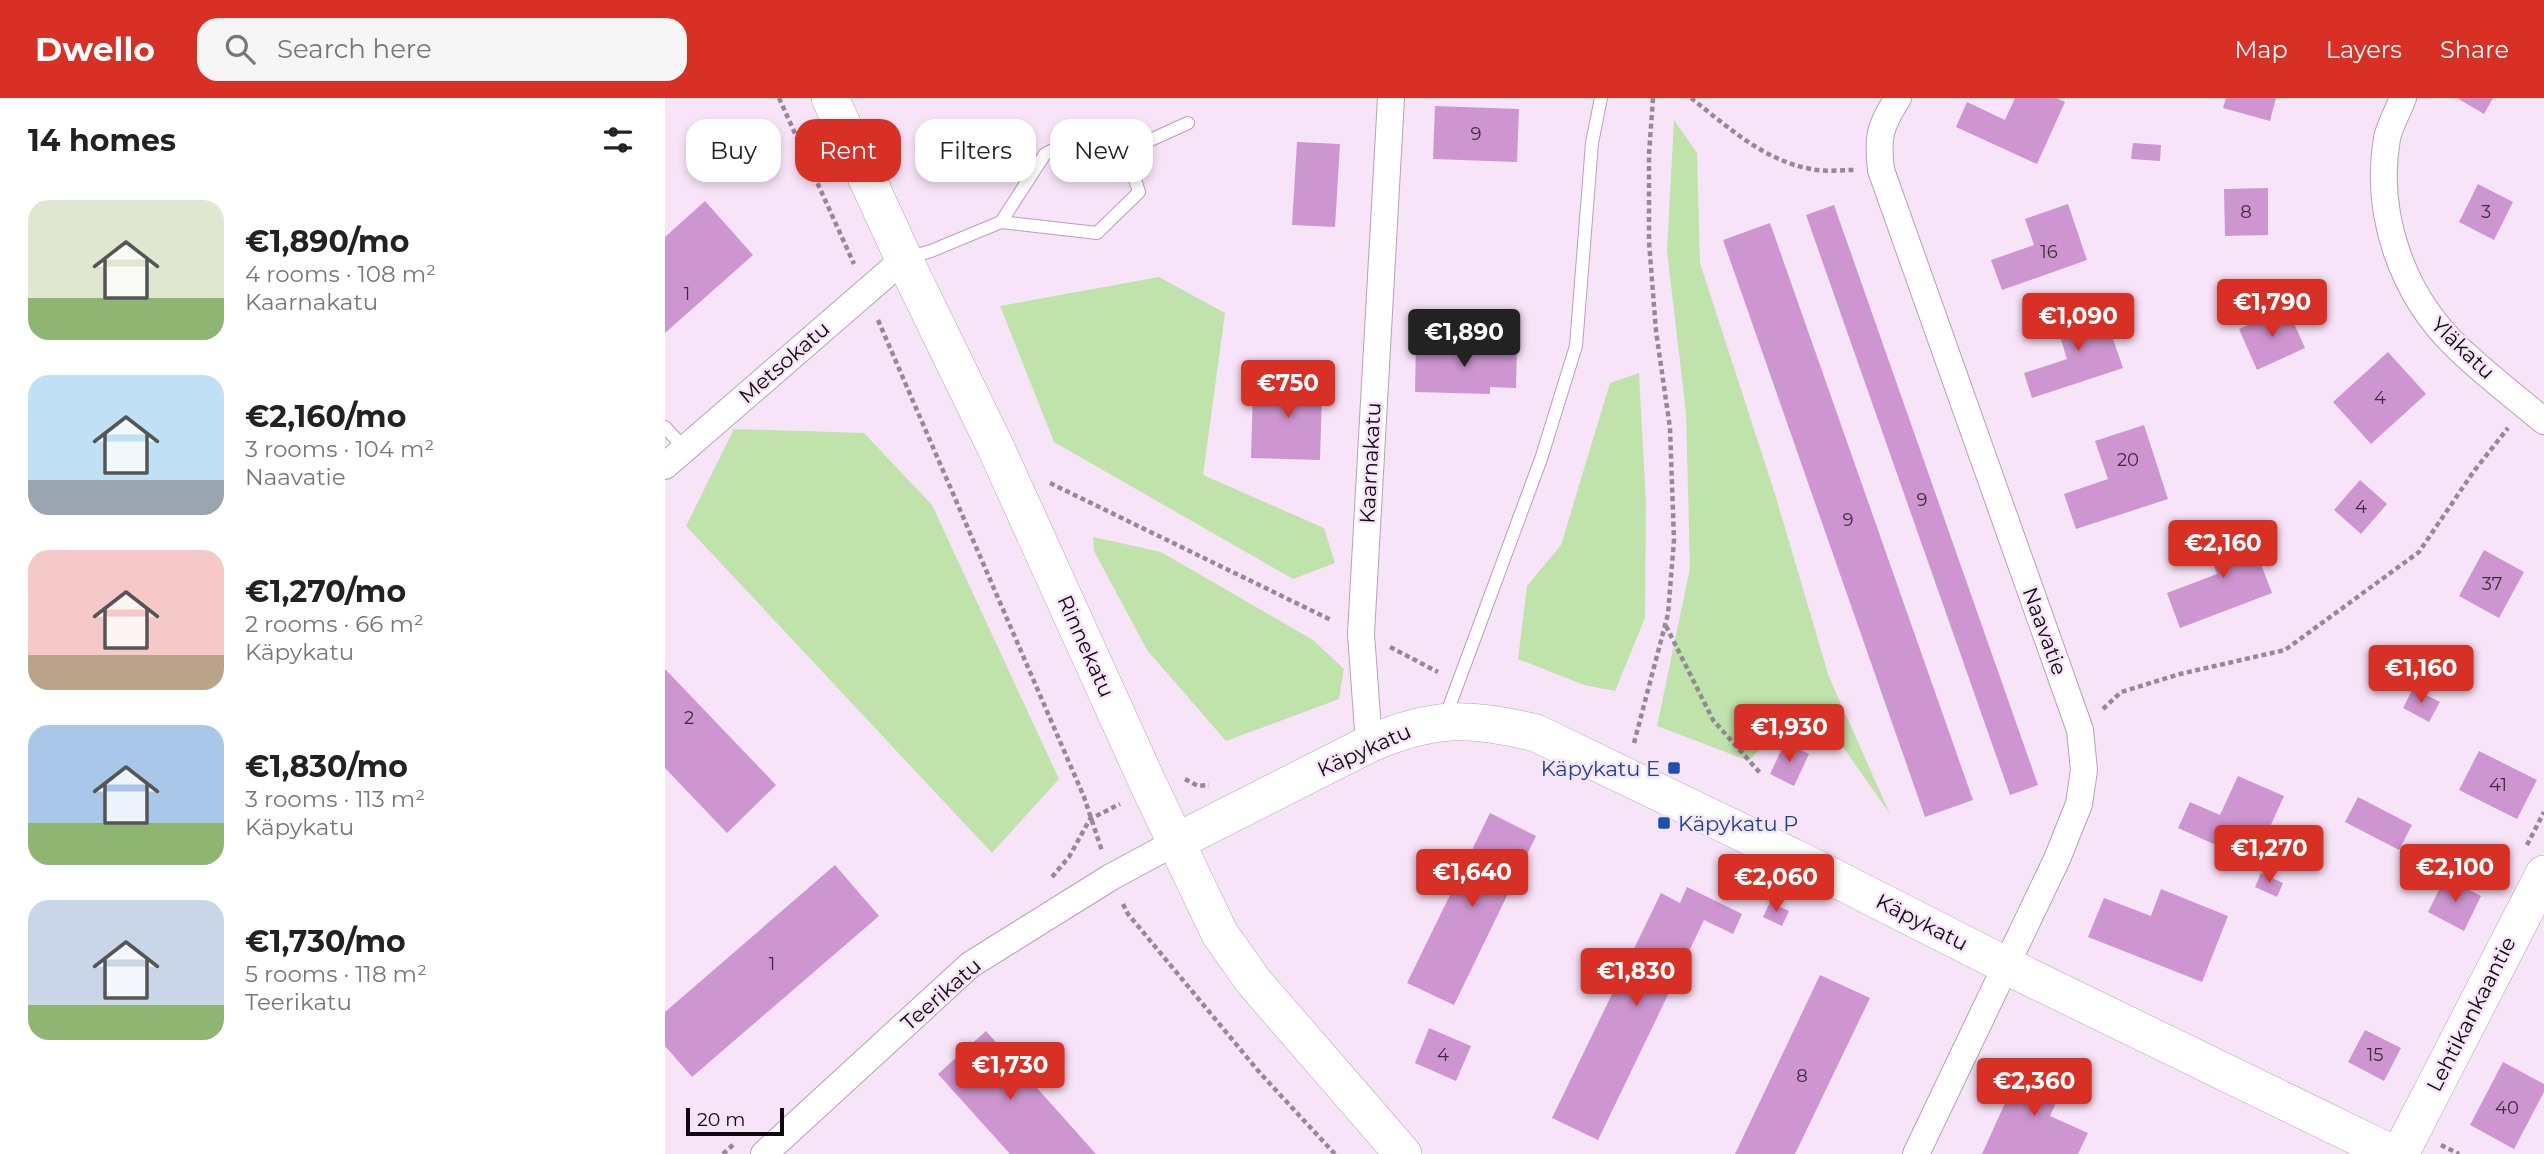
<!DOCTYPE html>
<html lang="en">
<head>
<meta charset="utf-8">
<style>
	:root { --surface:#fff; --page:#f6f6f6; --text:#222; --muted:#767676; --accent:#d93025 }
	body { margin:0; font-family:Montserrat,sans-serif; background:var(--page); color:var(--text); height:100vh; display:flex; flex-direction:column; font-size:26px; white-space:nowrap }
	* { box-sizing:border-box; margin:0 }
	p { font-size:23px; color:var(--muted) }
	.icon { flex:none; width:38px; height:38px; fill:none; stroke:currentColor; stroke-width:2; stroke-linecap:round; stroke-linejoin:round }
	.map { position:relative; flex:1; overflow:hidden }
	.panel { display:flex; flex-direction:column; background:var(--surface); width:665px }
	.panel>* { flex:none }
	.guide { position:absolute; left:21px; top:21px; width:665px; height:63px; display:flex; gap:14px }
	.scale { position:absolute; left:21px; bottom:18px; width:98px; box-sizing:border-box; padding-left:7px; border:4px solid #0f090f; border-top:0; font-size:19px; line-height:24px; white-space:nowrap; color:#0f090f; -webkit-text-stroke:5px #f8e4f8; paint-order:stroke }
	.price { position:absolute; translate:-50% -60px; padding:0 16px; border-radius:7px; background:var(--accent); color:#fff; font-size:23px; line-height:46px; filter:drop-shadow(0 2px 4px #0008) }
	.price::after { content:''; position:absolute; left:50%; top:42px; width:21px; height:16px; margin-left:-10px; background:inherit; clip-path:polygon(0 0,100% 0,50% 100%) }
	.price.selected { background:#222; color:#fff }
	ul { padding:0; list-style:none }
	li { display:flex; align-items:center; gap:21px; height:175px; padding:0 28px }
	li span { display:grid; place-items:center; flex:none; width:196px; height:140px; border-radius:21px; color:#555 }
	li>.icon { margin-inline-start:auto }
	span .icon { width:84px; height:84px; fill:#fffc; stroke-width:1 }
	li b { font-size:30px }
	h2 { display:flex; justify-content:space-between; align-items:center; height:84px; padding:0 28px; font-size:30px }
	.pill { padding:0 24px; border-radius:21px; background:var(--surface); box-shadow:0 4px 10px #0003; font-size:24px; line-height:63px }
	.pill.selected { background:var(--accent); color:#fff }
	header { display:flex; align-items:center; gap:42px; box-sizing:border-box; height:98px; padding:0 35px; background:var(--accent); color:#fff }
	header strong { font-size:33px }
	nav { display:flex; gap:38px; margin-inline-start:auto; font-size:24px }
	.search { width:490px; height:63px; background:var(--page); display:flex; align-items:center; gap:18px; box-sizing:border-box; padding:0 24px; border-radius:21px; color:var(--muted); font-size:26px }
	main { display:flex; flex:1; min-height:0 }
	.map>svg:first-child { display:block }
	.green { fill:#c0e3ac }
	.building { fill:#ce96d0 }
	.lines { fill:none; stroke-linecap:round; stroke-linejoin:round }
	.lane-casing { stroke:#b5a2b5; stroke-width:14 }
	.street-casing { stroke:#b5a2b5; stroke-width:28 }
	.secondary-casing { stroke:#b5a2b5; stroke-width:38 }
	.path { stroke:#968896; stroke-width:4.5; stroke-dasharray:5 3.5; stroke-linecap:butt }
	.lane { stroke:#fff; stroke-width:12 }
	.street { stroke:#fff; stroke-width:26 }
	.secondary { stroke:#fff; stroke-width:37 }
	.transit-dot { fill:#1a4fb4; stroke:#f8e4f8; stroke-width:2.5 }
	.labels { text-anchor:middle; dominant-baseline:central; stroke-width:5; stroke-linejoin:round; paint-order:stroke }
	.number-label { font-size:18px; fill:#3f2c3f }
	.street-label { font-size:21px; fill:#0f090f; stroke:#f8e4f8 }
	.transit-label { font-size:21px; fill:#164399; stroke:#f8e4f8; text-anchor:end }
</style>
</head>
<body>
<header>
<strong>Dwello</strong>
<div class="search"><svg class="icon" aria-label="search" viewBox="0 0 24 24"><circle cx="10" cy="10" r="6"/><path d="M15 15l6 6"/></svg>Search here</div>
<nav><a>Map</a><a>Layers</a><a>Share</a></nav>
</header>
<main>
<section class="panel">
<h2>14 homes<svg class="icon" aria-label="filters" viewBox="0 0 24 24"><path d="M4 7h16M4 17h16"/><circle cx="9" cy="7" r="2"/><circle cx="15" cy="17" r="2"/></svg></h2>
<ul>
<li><span style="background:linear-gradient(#dfe7d0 70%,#8fb573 0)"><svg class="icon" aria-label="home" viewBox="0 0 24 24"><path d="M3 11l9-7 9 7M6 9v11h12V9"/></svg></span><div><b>€1,890/mo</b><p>4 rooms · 108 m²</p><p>Kaarnakatu</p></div></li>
<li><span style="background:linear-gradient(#bfe0f5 75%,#9aa5b1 0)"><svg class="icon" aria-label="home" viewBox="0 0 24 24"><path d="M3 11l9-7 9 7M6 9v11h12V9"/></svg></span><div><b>€2,160/mo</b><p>3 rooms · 104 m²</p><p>Naavatie</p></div></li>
<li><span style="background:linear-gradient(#f6c9c9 75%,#b9a48a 0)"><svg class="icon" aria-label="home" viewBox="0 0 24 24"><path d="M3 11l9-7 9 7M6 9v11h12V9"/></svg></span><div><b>€1,270/mo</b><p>2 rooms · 66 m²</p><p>Käpykatu</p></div></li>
<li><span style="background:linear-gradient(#a9c7e8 70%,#8fb573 0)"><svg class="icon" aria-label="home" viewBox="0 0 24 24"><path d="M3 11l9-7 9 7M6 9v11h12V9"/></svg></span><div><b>€1,830/mo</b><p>3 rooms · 113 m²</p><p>Käpykatu</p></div></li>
<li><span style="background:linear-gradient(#c9d6e8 75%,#8fb573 0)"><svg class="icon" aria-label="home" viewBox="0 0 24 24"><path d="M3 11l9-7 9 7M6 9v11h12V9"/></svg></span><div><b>€1,730/mo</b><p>5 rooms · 118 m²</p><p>Teerikatu</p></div></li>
</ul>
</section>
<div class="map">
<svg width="1879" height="1056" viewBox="0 0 1879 1056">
	<rect width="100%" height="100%" fill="#f8e4f8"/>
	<g class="green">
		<polygon points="1009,22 1032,55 1035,165 1110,396 1164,579 1225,716 1168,635 1109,634 1084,663 992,628 1025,470 1021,315 1002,153"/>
		<polygon points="494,179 560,215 538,377 659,430 670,465 628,481 389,344 335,208"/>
		<polygon points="974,275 981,405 980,520 950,593 919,587 853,561 862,488 896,447 945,285"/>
		<polygon points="69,331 199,335 267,407 394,681 327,755 21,428"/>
		<polygon points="428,439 496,454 648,542 679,571 674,601 561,643 482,552 429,453"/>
	</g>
	<g class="building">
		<polygon points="1350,0 1391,0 1400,4 1372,66 1291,29 1302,4 1340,22"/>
		<polygon points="1561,0 1611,0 1605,23 1558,10"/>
		<polygon points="1792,0 1828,0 1819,16"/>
		<polygon points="770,8 854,11 852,64 768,61"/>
		<polygon points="632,44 675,46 670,129 627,127"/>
		<polygon points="1468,45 1496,47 1495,63 1466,61"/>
		<polygon points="1813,86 1848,104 1829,142 1794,124"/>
		<polygon points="1603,90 1603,137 1560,138 1559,91"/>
		<polygon points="40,103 88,157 0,235 0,139"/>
		<polygon points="1403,106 1422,162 1337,192 1326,162 1369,147 1360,121"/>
		<polygon points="1169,107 1373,687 1345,697 1141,117"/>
		<polygon points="1105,125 1308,702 1260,719 1058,142"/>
		<polygon points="1436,206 1458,270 1367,300 1359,275 1402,261 1390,222"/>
		<polygon points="1622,210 1640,250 1592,272 1574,231"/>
		<polygon points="751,246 852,249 851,290 825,289 825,296 750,294"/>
		<polygon points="1723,254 1761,296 1706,346 1668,304"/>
		<polygon points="609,276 652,278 651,296 657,296 655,362 586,360 588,294 608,295"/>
		<polygon points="1479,327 1503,401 1411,431 1399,396 1443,381 1430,343"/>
		<polygon points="1695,382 1722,406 1696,436 1669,412"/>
		<polygon points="1581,427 1607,495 1515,530 1502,495 1552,476 1539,443"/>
		<polygon points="1819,452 1859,474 1834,520 1794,498"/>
		<polygon points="0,571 111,687 62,735 0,670"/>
		<polygon points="1748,590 1775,604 1764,624 1738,610"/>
		<polygon points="1120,644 1144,656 1129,688 1105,676"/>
		<polygon points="1814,653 1872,682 1852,721 1794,692"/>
		<polygon points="1573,678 1619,698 1589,764 1513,730 1525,704 1555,717"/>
		<polygon points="1693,699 1747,727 1734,752 1680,724"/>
		<polygon points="825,715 871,738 789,907 742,885"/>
		<polygon points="170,767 214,818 27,979 0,948 0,914"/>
		<polygon points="1596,775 1618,785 1612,799 1590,789"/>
		<polygon points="1780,780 1816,798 1799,833 1763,814"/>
		<polygon points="1022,789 1077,816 1068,836 1039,822 933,1042 887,1020 996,795 1015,805"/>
		<polygon points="1496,791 1563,818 1537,884 1423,839 1439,800 1486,818"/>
		<polygon points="1105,804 1124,813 1117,828 1098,819"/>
		<polygon points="1155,877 1205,900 1130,1056 1070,1056"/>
		<polygon points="764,930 806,948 791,983 750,965"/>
		<polygon points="1700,932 1736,950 1719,983 1683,964"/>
		<polygon points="321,933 431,1056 345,1056 273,976"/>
		<polygon points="1360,961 1402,980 1385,1018 1423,1035 1413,1056 1317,1056"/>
		<polygon points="1838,964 1879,986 1879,994 1849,1051 1805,1027"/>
	</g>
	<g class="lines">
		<defs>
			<g id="lane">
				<polyline points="336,124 432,135 474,94 461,53"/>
				<polyline points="242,160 266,153 336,124 380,56 425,33 443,32 461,53 523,25"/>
				<polyline points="0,329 20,351"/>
				<polyline points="780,620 876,361 911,248 927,45 936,0"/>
			</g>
			<g id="street">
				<path d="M1233,0C1215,28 1212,38 1216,72L1415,632L1419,672L1414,706L1392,761L1251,1056"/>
				<path d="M1738,0C1733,13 1725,27 1722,40C1709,116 1737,197 1793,250C1820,276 1850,299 1879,323"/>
				<polyline points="0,368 239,161"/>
				<polyline points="704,646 696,536 726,0"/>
				<polyline points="99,1056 305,867 446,779 511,744"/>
			</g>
			<g id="secondary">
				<polyline points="165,0 239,161 330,348 485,690 555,836 589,884 738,1056"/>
				<path d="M511,744L704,646C768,618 804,619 871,635L1138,764L1362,878L1728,1056"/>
				<polyline points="1735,1056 1879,776"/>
			</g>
		</defs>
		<use href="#lane" class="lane-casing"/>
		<use href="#street" class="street-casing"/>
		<use href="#secondary" class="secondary-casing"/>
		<g class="path">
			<polyline points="114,0 189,166"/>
			<path d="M1026,0C1063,29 1098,62 1146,71C1159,74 1175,72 1189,72"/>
			<polyline points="213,222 419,699 437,753"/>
			<polyline points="385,385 666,522"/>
			<polyline points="1001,528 1048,622 1096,676"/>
			<polyline points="725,549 773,574"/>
			<polyline points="1438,611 1456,594 1515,576 1620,552 1754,454 1809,373 1843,330"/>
			<polyline points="969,645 1003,516 1009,442 1005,330 991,233 984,144 984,56 988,0"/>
			<polyline points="520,681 533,688 544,687"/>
			<polyline points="1862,747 1879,714"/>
			<polyline points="387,779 404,759 425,721 455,706"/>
			<polyline points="458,806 463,816 595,975 670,1056"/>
			<polyline points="1776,1047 1794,1056"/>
			<polyline points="58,1056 70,1045"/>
		</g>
		<use href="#lane" class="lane"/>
		<use href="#street" class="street"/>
		<use href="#secondary" class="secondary"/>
	</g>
	<g class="transit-dot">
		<rect x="1002" y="663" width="14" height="14" rx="3.5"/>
		<rect x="992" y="718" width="14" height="14" rx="3.5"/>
	</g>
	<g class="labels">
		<g class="number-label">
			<text x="811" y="36">9</text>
			<text x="1581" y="114">8</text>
			<text x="1821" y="114">3</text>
			<text x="1384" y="154">16</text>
			<text x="22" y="196">1</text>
			<text x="1715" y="300">4</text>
			<text x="1463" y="362">20</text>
			<text x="1257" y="402">9</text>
			<text x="1696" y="409">4</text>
			<text x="1183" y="422">9</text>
			<text x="1827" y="486">37</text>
			<text x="24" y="620">2</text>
			<text x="1833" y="687">41</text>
			<text x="107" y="866">1</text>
			<text x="778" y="957">4</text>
			<text x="1710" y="957">15</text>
			<text x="1137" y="978">8</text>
			<text x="1842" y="1010">40</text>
		</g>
		<g class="street-label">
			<text transform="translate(1798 250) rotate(44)">Yläkatu</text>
			<text transform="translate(119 264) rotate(-41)">Metsokatu</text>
			<text transform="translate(705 365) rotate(-87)">Kaarnakatu</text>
			<text transform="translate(1380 533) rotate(70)">Naavatie</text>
			<text transform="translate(421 548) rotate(66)">Rinnekatu</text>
			<text transform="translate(699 652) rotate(-24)">Käpykatu</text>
			<text transform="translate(1257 824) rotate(27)">Käpykatu</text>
			<text transform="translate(276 896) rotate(-41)">Teerikatu</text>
			<text transform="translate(1806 916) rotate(-63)">Lehtikankaantie</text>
		</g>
		<g class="transit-label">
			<text x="995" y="670">Käpykatu E</text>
			<text x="1013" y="725" text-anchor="start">Käpykatu P</text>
		</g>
	</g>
</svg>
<div class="scale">20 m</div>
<b class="price" style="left:1607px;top:241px">€1,790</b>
<b class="price" style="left:1413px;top:255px">€1,090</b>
<b class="price selected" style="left:799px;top:271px">€1,890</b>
<b class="price" style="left:623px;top:322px">€750</b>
<b class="price" style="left:1558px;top:482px">€2,160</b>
<b class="price" style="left:1756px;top:607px">€1,160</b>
<b class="price" style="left:1124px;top:666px">€1,930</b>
<b class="price" style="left:1604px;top:787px">€1,270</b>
<b class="price" style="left:1790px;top:806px">€2,100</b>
<b class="price" style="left:807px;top:811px">€1,640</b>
<b class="price" style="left:1111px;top:816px">€2,060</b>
<b class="price" style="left:971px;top:910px">€1,830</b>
<b class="price" style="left:345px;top:1004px">€1,730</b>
<b class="price" style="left:1369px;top:1020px">€2,360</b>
<div class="guide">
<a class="pill">Buy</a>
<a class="pill selected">Rent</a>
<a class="pill">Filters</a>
<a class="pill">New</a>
</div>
</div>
</main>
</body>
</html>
